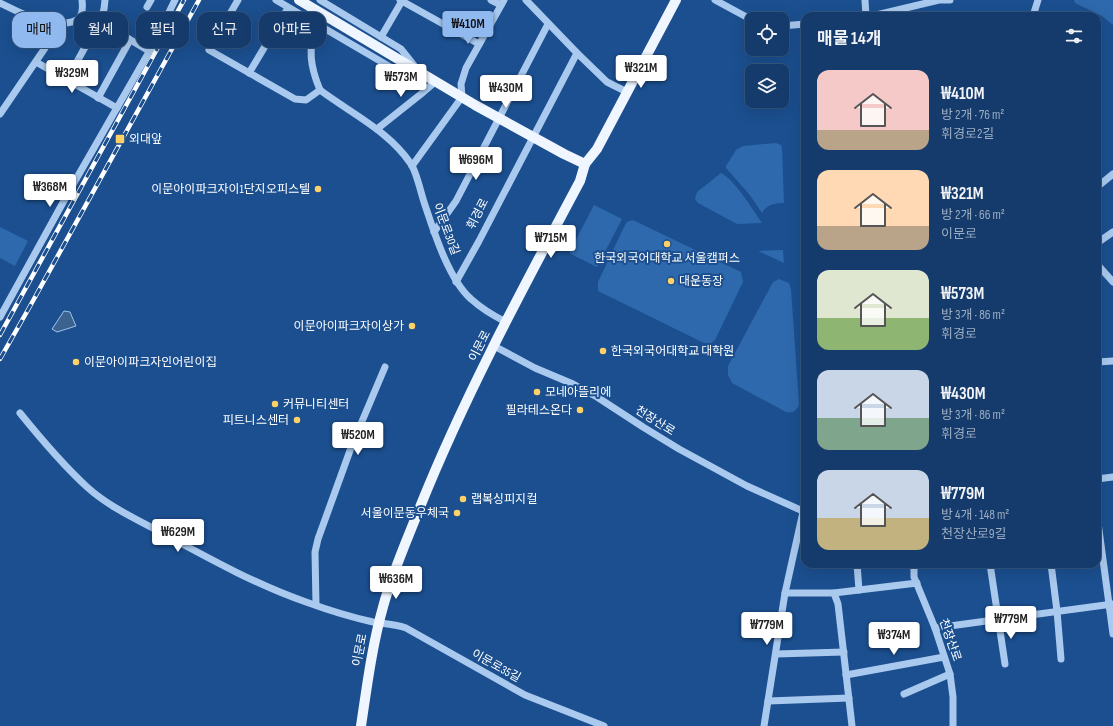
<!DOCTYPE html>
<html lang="ko">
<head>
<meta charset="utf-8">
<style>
	:root { --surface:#143b6b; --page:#214673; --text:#f1f3f6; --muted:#9dadc1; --line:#33557e; --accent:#90b9f0 }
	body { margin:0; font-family:"Sofia Sans Condensed","Noto Sans KR",sans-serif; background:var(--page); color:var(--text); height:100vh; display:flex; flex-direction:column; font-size:15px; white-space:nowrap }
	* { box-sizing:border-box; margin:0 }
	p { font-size:13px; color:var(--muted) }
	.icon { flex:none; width:22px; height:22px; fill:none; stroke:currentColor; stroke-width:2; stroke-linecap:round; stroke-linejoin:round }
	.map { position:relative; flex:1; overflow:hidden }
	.panel { position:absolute; left:801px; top:12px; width:300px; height:556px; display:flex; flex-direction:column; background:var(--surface); border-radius:12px; box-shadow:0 4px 16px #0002,0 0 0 1px var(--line) }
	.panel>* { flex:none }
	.banner { position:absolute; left:12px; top:12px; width:380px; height:36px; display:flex; gap:8px }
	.tools { position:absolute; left:745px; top:12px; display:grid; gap:8px }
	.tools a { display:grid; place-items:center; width:44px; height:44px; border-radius:8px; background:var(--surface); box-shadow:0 4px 16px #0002,0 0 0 1px var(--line); font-size:20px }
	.price { position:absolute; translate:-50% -34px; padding:0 9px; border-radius:4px; background:#fff; color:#222; font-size:13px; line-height:26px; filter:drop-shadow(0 1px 2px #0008) }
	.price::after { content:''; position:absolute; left:50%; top:24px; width:12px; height:9px; margin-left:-6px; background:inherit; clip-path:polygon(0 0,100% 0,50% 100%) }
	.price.active { background:var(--accent); color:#111 }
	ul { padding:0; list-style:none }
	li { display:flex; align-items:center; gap:12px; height:100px; padding:0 16px }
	li span { display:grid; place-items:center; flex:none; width:112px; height:80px; border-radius:12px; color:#555 }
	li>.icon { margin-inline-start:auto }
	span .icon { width:48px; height:48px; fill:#fffc; stroke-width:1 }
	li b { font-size:17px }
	h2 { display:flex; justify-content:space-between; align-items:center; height:48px; padding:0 16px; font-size:17px }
	.chip { padding:0 14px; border-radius:12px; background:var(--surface); box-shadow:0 4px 16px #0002,0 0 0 1px var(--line); font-size:14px; line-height:36px }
	.chip.active { background:var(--accent); color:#111 }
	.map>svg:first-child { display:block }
	.green { fill:#2e69ad }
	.water { fill:#3c6290; stroke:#9cc4f0 }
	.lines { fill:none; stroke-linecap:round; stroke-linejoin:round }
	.minor { stroke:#a9c9ee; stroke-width:7 }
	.major { stroke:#f0f6ff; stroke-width:10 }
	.rail-casing { stroke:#fff; stroke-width:4.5 }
	.rail { stroke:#1b4f8f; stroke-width:3; stroke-dasharray:9; stroke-linecap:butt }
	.poi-dot { fill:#ffd166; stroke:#1b4f8f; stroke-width:1.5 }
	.labels { text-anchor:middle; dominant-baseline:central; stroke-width:4; stroke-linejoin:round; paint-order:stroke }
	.poi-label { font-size:12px; fill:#fff; stroke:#1b4f8f; text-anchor:start }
	.street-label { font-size:12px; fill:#fff; stroke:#1b4f8f }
</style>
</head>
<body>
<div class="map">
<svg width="1113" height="726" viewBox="0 0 1113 726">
	<rect width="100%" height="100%" fill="#1b4f8f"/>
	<g class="green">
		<polygon points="1074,0 1113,0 1113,25 1102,16 1075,3"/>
		<path d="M776,143L781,145L782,148L784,203C775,203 766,205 762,213L749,194L726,168V166L736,150L743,146Z"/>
		<path d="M721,173C735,180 753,210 762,223L737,224L698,203L695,199L697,192Z"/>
		<polygon points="594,205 622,219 597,267 569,253"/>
		<polygon points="632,220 635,221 741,272 743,282 715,340 711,343 704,343 598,291 598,282 625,225 627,222"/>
		<polygon points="0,227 28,241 15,266 0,258"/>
		<polygon points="783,250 784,263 758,251"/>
		<path d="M779,279L789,283L791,289L799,404C798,410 792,414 786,412L732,383L728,375V366L773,282Z"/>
	</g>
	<polygon class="water" points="64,311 70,312 76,326 57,332 52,329"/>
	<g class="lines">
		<g class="minor">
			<polyline points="238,0 209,50 295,99 306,100 320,90"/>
			<polyline points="276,0 392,68 415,71"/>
			<polyline points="320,0 401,49 416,68"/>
			<polyline points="400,0 479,44"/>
			<polyline points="491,0 501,5"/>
			<polyline points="526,0 577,53 607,82 627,92"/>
			<polyline points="715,0 752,20"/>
			<polyline points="865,0 866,16"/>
			<path d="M0,3C20,13 39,23 62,23C79,23 84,17 82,0"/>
			<polyline points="147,7 151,0"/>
			<polyline points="872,16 939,0 950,0"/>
			<polyline points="1033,16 1038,0"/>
			<polyline points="99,21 149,51"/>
			<path d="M316,24C308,50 310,66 320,90"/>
			<polyline points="782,26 805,24"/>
			<polyline points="381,37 402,1"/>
			<polyline points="36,62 117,108"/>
			<polyline points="249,73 288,8"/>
			<polyline points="67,80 101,18 104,9 105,0"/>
			<path d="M320,90C352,114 389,131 411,164C417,173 421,194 425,205C434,232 449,280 471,299C482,309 494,316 506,322"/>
			<polyline points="98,98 130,40"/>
			<polyline points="0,114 62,23"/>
			<polyline points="377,129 421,94 436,81"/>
			<polyline points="412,166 462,97 461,84 466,68 504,0"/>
			<polyline points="1097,187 1113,174"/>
			<polyline points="434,232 456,201 548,24"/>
			<polyline points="1097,243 1113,232"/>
			<polyline points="1097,264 1113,282"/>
			<polyline points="456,282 479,241 577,53"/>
			<polyline points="0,317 71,188 153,45 175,0"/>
			<polyline points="494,346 535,368 573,384 597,397 643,427 679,449 747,486 805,512"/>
			<polyline points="1097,362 1113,361"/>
			<path d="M20,413C41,439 62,464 87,487C109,507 138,520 164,534C210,559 257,585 306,602C328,610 350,617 373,622C384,624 395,624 406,628L525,695L604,726"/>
			<polyline points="1097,479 1113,477"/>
			<polyline points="1097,515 1113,634"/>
			<polyline points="857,564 859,590"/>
			<polyline points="914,564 914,577 935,628 950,674 953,697 953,726"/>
			<polyline points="990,564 1005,664"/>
			<polyline points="1051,564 1057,611 1061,659"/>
			<polyline points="785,593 834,593 917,583"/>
			<polyline points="834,593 838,604 852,726"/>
			<polyline points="316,605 315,552 318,539 352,445 385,367"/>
			<polyline points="935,628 1113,604"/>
			<polyline points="776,654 844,652"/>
			<polyline points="846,675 944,657"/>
			<polyline points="904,694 950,674"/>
			<polyline points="768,701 849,698"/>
			<polyline points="764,726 785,593 803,512"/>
		</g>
		<g class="major">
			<polyline points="299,0 475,105 564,154 585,164"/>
			<path d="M361,726C367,686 372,646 383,607C392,573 407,540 420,507C465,395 523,288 580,181L585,164L597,149L676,0"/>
		</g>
		<defs>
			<g id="rail">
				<polyline points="0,335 184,0"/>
				<polyline points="0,359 29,308 199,0"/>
			</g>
		</defs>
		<use href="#rail" class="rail-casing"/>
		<use href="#rail" class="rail"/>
	</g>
	<g class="poi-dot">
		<rect x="115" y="134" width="10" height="10" rx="2"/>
		<circle cx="318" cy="189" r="4"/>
		<circle cx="667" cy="244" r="4"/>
		<circle cx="671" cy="281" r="4"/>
		<circle cx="412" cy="326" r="4"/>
		<circle cx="603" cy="351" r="4"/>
		<circle cx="76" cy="362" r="4"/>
		<circle cx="537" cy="392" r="4"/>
		<circle cx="275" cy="404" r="4"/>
		<circle cx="580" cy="410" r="4"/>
		<circle cx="297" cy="420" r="4"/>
		<circle cx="463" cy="499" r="4"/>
		<circle cx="457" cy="513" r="4"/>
	</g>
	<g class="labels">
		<g class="poi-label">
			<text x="129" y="139">외대앞</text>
			<text x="310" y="189" text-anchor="end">이문아이파크자이1단지오피스텔</text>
			<text x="667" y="258" text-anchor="middle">한국외국어대학교 서울캠퍼스</text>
			<text x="679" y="281">대운동장</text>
			<text x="404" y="326" text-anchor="end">이문아이파크자이상가</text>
			<text x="611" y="351">한국외국어대학교 대학원</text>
			<text x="84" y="362">이문아이파크자인어린이집</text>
			<text x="545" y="392">모네아뜰리에</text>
			<text x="283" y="404">커뮤니티센터</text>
			<text x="572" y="410" text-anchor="end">필라테스온다</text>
			<text x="289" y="420" text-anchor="end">피트니스센터</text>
			<text x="471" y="499">랩복싱피지컬</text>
			<text x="449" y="513" text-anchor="end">서울이문동우체국</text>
		</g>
		<g class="street-label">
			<text transform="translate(478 214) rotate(-63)">휘경로</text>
			<text transform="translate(446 229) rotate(69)">이문로30길</text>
			<text transform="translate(480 346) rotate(-63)">이문로</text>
			<text transform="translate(655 421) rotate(32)">천장산로</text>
			<text transform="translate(950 640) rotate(71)">천장산로</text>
			<text transform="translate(360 650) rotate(-79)">이문로</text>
			<text transform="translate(496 666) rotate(29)">이문로35길</text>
		</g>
	</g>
</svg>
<div class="tools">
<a><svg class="icon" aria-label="locate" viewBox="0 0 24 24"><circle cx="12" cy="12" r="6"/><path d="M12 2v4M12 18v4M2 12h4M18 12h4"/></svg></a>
<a><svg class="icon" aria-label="layers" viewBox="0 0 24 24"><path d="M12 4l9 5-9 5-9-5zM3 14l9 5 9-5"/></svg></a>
</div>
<b class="price active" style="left:468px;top:45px">₩410M</b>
<b class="price" style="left:641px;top:89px">₩321M</b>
<b class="price" style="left:72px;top:94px">₩329M</b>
<b class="price" style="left:401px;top:98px">₩573M</b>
<b class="price" style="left:506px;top:109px">₩430M</b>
<b class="price" style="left:476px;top:181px">₩696M</b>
<b class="price" style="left:50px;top:208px">₩368M</b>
<b class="price" style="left:551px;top:259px">₩715M</b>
<b class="price" style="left:358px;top:456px">₩520M</b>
<b class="price" style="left:178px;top:553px">₩629M</b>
<b class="price" style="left:396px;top:600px">₩636M</b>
<b class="price" style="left:1011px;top:640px">₩779M</b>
<b class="price" style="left:767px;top:646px">₩779M</b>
<b class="price" style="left:894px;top:656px">₩374M</b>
<div class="banner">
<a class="chip active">매매</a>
<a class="chip">월세</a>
<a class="chip">필터</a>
<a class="chip">신규</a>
<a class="chip">아파트</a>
</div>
<section class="panel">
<h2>매물 14개<svg class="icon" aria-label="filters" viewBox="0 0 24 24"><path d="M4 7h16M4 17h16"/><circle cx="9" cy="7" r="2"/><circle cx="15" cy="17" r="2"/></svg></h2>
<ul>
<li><span style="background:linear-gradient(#f6c9c9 75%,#b9a48a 0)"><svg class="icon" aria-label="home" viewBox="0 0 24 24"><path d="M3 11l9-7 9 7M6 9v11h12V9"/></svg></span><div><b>₩410M</b><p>방 2개 · 76 m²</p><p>휘경로2길</p></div></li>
<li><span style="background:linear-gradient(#ffd9b3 70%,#b9a48a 0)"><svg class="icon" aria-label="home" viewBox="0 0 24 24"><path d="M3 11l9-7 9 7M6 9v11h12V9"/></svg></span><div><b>₩321M</b><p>방 2개 · 66 m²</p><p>이문로</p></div></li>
<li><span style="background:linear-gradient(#dfe7d0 60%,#8fb573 0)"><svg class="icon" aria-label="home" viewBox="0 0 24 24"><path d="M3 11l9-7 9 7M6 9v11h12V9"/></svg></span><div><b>₩573M</b><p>방 3개 · 86 m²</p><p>휘경로</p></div></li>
<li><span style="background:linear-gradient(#c9d6e8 60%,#7fa58c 0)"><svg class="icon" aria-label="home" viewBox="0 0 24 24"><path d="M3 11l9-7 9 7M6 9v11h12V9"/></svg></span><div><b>₩430M</b><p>방 3개 · 86 m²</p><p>휘경로</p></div></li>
<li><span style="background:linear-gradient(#c9d6e8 60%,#c2b280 0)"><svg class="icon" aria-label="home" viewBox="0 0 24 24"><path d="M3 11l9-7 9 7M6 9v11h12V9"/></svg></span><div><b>₩779M</b><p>방 4개 · 148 m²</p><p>천장산로9길</p></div></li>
</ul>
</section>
</div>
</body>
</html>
